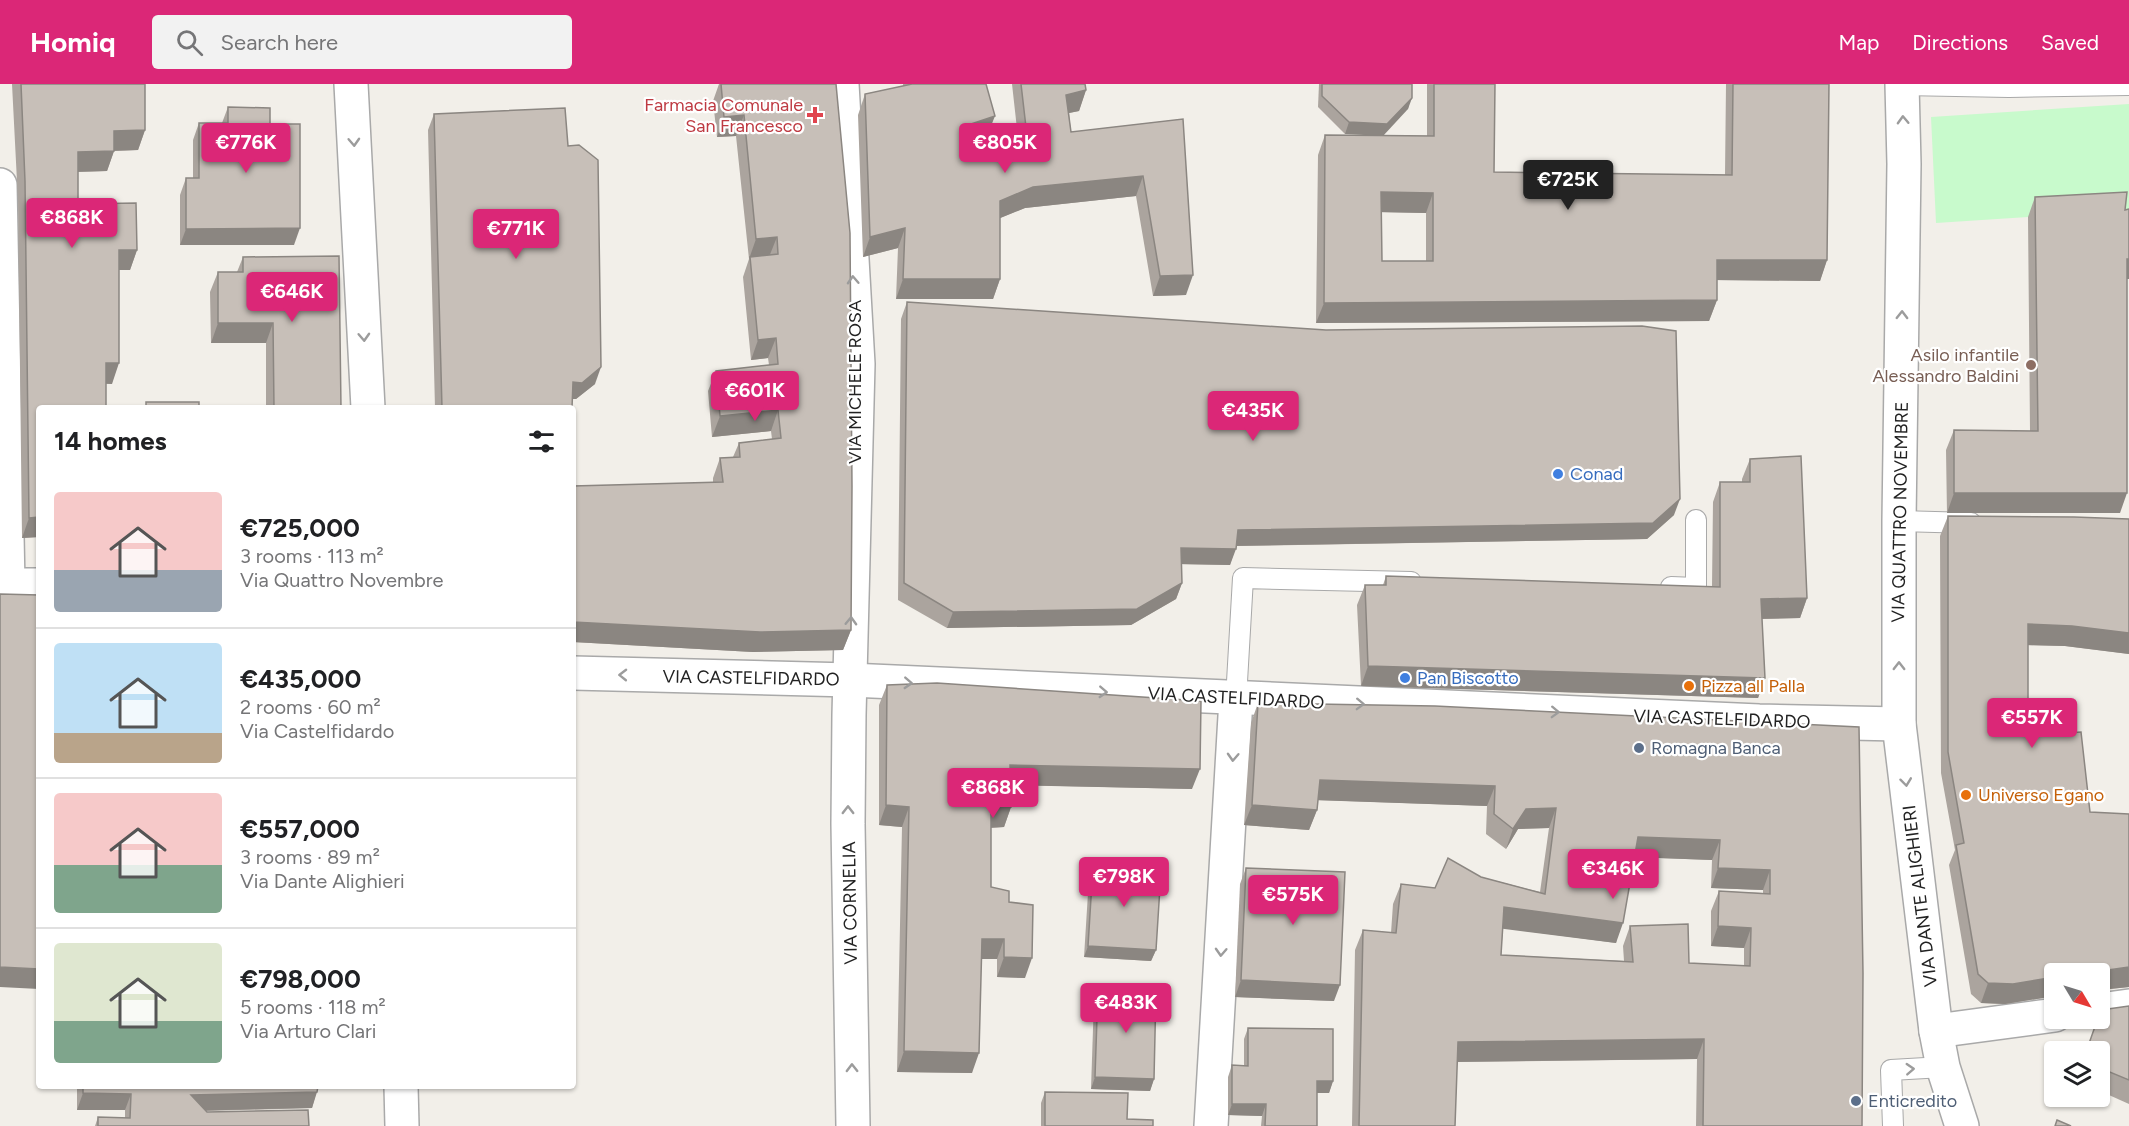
<!DOCTYPE html>
<html lang="en">
<head>
<meta charset="utf-8">
<style>
	:root { --surface:#fff; --page:#f2f2f2; --text:#202124; --muted:#757577; --line:#e0e0e0; --accent:#db2777 }
	body { margin:0; font-family:Figtree,sans-serif; background:var(--page); color:var(--text); height:100vh; display:flex; flex-direction:column; font-size:22px; white-space:nowrap }
	* { box-sizing:border-box; margin:0 }
	p { font-size:20px; color:var(--muted) }
	.icon { flex:none; width:33px; height:33px; fill:none; stroke:currentColor; stroke-width:2; stroke-linecap:round; stroke-linejoin:round }
	.map { position:relative; flex:1; overflow:hidden }
	.panel { position:absolute; left:36px; top:321px; width:540px; height:684px; display:flex; flex-direction:column; background:var(--surface); border-radius:6px; box-shadow:0 2px 4px #0004 }
	.panel>* { flex:none }
	.needle { width:39px; rotate:128deg }
	.fabs { position:absolute; left:2044px; top:879px; display:grid; gap:12px }
	.fabs a { display:grid; place-items:center; width:66px; height:66px; border-radius:6px; background:var(--surface); box-shadow:0 2px 4px #0004; font-size:30px }
	.price { position:absolute; translate:-50% -51px; padding:0 14px; border-radius:6px; background:var(--accent); color:#fff; font-size:20px; line-height:39px; filter:drop-shadow(0 2px 3px #0008) }
	.price::after { content:''; position:absolute; left:50%; top:36px; width:18px; height:14px; margin-left:-9px; background:inherit; clip-path:polygon(0 0,100% 0,50% 100%) }
	.price.current { background:#222; color:#fff }
	ul { padding:0; list-style:none }
	li { display:flex; align-items:center; gap:18px; height:150px; padding:0 18px }
	li+li { border-top:2px solid var(--line) }
	li span { display:grid; place-items:center; flex:none; width:168px; height:120px; border-radius:6px; color:#555 }
	li>.icon { margin-inline-start:auto }
	span .icon { width:72px; height:72px; fill:#fffc; stroke-width:1 }
	li b { font-size:26px }
	h2 { display:flex; justify-content:space-between; align-items:center; height:72px; padding:0 18px; font-size:26px }
	header { display:flex; align-items:center; gap:36px; box-sizing:border-box; height:84px; padding:0 30px; background:var(--accent); color:#fff }
	header strong { font-size:28px }
	nav { display:flex; gap:33px; margin-inline-start:auto; font-size:21px }
	.search { width:420px; height:54px; background:var(--page); display:flex; align-items:center; gap:15px; box-sizing:border-box; padding:0 21px; border-radius:6px; color:var(--muted); font-size:22px }
	.map>svg:first-child { display:block }
	.park { fill:#c8facc }
	.lines { fill:none; stroke-linecap:round; stroke-linejoin:round }
	.lane-casing { stroke:#a9a9a9; stroke-width:22 }
	.street-casing { stroke:#a9a9a9; stroke-width:36 }
	.lane { stroke:#fff; stroke-width:20 }
	.street { stroke:#fff; stroke-width:33 }
	.wall { fill:#aba49e; fill-rule:evenodd }
	.shaded-wall { fill:#8b8681 }
	.building { fill:#c7bfb8; stroke:#8b8681; stroke-width:1.5; fill-rule:evenodd }
	.oneway { stroke:#9c9c9c }
	.health-dot { fill:#e0444e; stroke:#fff; stroke-width:2 }
	.education-dot { fill:#8d6e63; stroke:#fff; stroke-width:2 }
	.shop-dot { fill:#3f7fe0; stroke:#fff; stroke-width:2 }
	.food-dot { fill:#e8710a; stroke:#fff; stroke-width:2 }
	.service-dot { fill:#5c6f8a; stroke:#fff; stroke-width:2 }
	.labels { text-anchor:middle; dominant-baseline:central; stroke-width:4.5; stroke-linejoin:round; paint-order:stroke }
	.health-label { font-size:18px; fill:#be3a42; stroke:#fff; text-anchor:end }
	.education-label { font-size:18px; fill:#785e54; stroke:#fff; text-anchor:end }
	.street-label { font-size:18px; fill:#222; stroke:#fff }
	.shop-label { font-size:18px; fill:#366cbe; stroke:#fff; text-anchor:start }
	.food-label { font-size:18px; fill:#c56008; stroke:#fff; text-anchor:start }
	.service-label { font-size:18px; fill:#4e5e75; stroke:#fff; text-anchor:start }
</style>
</head>
<body>
<header>
<strong>Homiq</strong>
<div class="search"><svg class="icon" aria-label="search" viewBox="0 0 24 24"><circle cx="10" cy="10" r="6"/><path d="M15 15l6 6"/></svg>Search here</div>
<nav><a>Map</a><a>Directions</a><a>Saved</a></nav>
</header>
<div class="map">
<svg width="2129" height="1042" viewBox="0 0 2129 1042">
	<rect width="100%" height="100%" fill="#f2efe9"/>
	<polygon class="park" points="2129,20 2129,144 2028,133 1936,139 1931,33"/>
	<g class="lines">
		<defs>
			<g id="lane">
				<polyline points="1902,1 2009,3 2129,1"/>
				<polyline points="1899,437 1971,439"/>
				<polyline points="1671,503 1696,504 1696,436"/>
				<polyline points="1236,615 1243,494 1411,498"/>
				<polyline points="1893,1042 1891,986 1943,983"/>
			</g>
			<g id="street">
				<polyline points="351,0 368,324"/>
				<polyline points="842,0 858,280 849,631 848,740 853,1042"/>
				<polyline points="1902,0 1904,80 1899,437 1899,640 1936,947 1943,983 1962,1042"/>
				<polyline points="0,101 8,501"/>
				<polyline points="0,501 39,501"/>
				<polyline points="573,589 850,596 1759,637 1899,640"/>
				<polyline points="2100,926 2129,922"/>
				<polyline points="1936,947 2055,931"/>
				<polyline points="401,1002 402,1042"/>
				<polyline points="1211,1042 1236,615"/>
			</g>
		</defs>
		<use href="#lane" class="lane-casing"/>
		<use href="#street" class="street-casing"/>
		<use href="#lane" class="lane"/>
		<use href="#street" class="street"/>
	</g>
	<g class="wall">
		<polygon points="12,0 95,0 95,1 145,46 138,66 114,67 107,87 78,88 78,120 137,166 130,186 119,186 112,300 106,300 39,453 22,454 18,117"/>
		<polygon points="719,0 836,0 851,546 843,566 753,568 573,558 573,402 713,399 713,394 720,374 733,373 739,359 772,355 771,347 712,353 708,307 716,287 769,281 768,274 751,276 743,193 749,175 736,52 717,53 713,17"/>
		<polygon points="903,0 986,0 987,52 968,58 970,67 1018,54 1012,0 1085,0 1086,6 1079,27 1069,29 1071,48 1183,35 1186,211 1153,212 1136,112 1025,124 1000,134 1000,195 993,215 896,215 898,164 863,173 858,31 865,10 903,2"/>
		<polygon points="1319,0 1412,0 1408,25 1345,50 1318,23"/>
		<path d="M1427,0H1495L1494,88L1725,91L1726,0H1829L1827,176L1820,197L1717,196V216L1709,237L1316,239L1318,71L1325,51L1427,52ZM1381,128L1426,129V177H1382Z"/>
		<polygon points="228,23 270,40 294,161 180,161 180,111 186,94 193,94 193,56 199,39 222,39"/>
		<polygon points="434,30 568,62 595,300 576,315 572,315 572,324 435,324 428,46"/>
		<polygon points="2035,113 2125,126 2129,125 2129,195 2127,195 2120,429 1947,429 1946,366 1954,346 2030,347 2028,133"/>
		<polygon points="243,173 341,324 266,324 266,259 211,259 210,208 218,188 237,188"/>
		<polygon points="907,218 1674,431 1647,455 1236,462 1230,481 1181,480 1182,499 1176,515 1131,541 947,544 898,516 901,235"/>
		<polygon points="1750,375 1807,514 1800,534 1762,535 1765,594 1758,614 1361,602 1357,521 1365,501 1383,501 1386,492 1712,503 1713,418 1720,398 1742,398 1742,395"/>
		<polygon points="1948,432 2129,435 2129,570 2065,562 2028,561 2028,651 2090,728 2129,903 2100,906 2100,890 2055,890 2055,912 2005,920 1981,919 1971,910 1949,781 1955,766 1941,689 1940,452"/>
		<polygon points="887,601 1192,705 1011,701 1011,723 1004,743 991,744 991,803 1009,818 1025,894 997,893 997,875 981,875 972,989 897,988 902,743 879,741 879,621"/>
		<path d="M1258,619L1859,643L1862,1042H1696L1697,975L1457,978L1455,1042H1352L1355,866L1363,846L1391,849L1393,820L1401,800L1435,804L1481,793L1540,808L1549,744L1518,745L1506,765L1486,750L1487,722L1318,716L1317,726L1309,746L1244,741L1251,639ZM1634,773L1712,776L1711,804L1763,806V809L1719,807L1711,827V862L1744,864V882L1689,879L1630,842L1623,862L1624,877L1501,871L1503,844L1616,859Z"/>
		<polygon points="1093,782 1156,866 1151,877 1084,873 1089,793"/>
		<polygon points="1246,784 1334,917 1235,913 1240,800"/>
		<polygon points="1098,904 1154,995 1150,1007 1091,1005 1094,915"/>
		<polygon points="2129,922 2129,1020 2100,1007 2100,968"/>
		<polygon points="1248,944 1333,997 1329,1009 1317,1009 1317,1042 1261,1042 1262,1032 1228,1031 1228,993 1232,981 1244,982 1244,955"/>
		<polygon points="77,1002 318,1002 312,1024 206,1027 207,1028 309,1042 95,1042 98,1033 125,1034 125,1026 77,1026"/>
		<polygon points="1045,1008 1127,1035 1153,1042 1041,1042 1041,1019"/>
	</g>
	<g class="shaded-wall">
		<polygon points="1086,6 1079,27 1059,31 1066,11"/>
		<polygon points="1412,14 1408,25 1383,52 1345,50 1349,38"/>
		<polygon points="744,31 736,52 717,53 724,33"/>
		<polygon points="995,32 987,52 958,62 965,42"/>
		<polygon points="145,46 138,66 107,67 114,47"/>
		<polygon points="114,67 107,87 70,88 78,68"/>
		<polygon points="1143,92 1136,112 1025,124 993,137 1000,117 1033,103"/>
		<polygon points="1381,108 1433,109 1426,129 1374,128"/>
		<polygon points="300,144 294,161 180,161 186,145"/>
		<polygon points="905,144 898,164 863,173 870,153"/>
		<polygon points="777,153 769,173 750,173 749,175 756,155"/>
		<polygon points="119,166 137,166 130,186 111,186"/>
		<polygon points="2127,175 2129,175 2129,195 2119,195"/>
		<polygon points="1717,176 1827,176 1820,197 1710,196"/>
		<polygon points="1193,191 1186,211 1153,212 1160,192"/>
		<polygon points="903,195 1000,195 993,215 896,215"/>
		<polygon points="1717,216 1709,237 1316,239 1324,219"/>
		<polygon points="218,239 273,239 266,259 211,259"/>
		<polygon points="776,254 768,274 751,276 758,256"/>
		<polygon points="106,279 119,279 112,300 98,299"/>
		<polygon points="601,283 595,300 576,315 567,315 573,298"/>
		<polygon points="778,326 771,347 712,353 720,332"/>
		<polygon points="1954,409 2127,409 2120,429 1947,429"/>
		<polygon points="1680,415 1674,431 1647,455 1232,462 1238,446"/>
		<polygon points="39,433 39,453 22,454 29,434"/>
		<polygon points="1181,464 1236,465 1230,481 1175,480"/>
		<polygon points="1182,499 1176,515 1131,541 947,544 953,528"/>
		<polygon points="1807,514 1800,534 1753,535 1761,515"/>
		<polygon points="573,538 851,546 843,566 753,568 573,558"/>
		<polygon points="2028,540 2072,542 2129,549 2129,570 2065,562 2021,561"/>
		<polygon points="1368,582 1765,594 1758,614 1361,602"/>
		<polygon points="1010,681 1200,685 1192,705 1003,701"/>
		<polygon points="1320,696 1495,702 1487,722 1312,716"/>
		<polygon points="886,721 909,723 902,743 879,741"/>
		<polygon points="1252,721 1317,726 1309,746 1244,741"/>
		<polygon points="1011,723 1004,743 984,744 991,724"/>
		<polygon points="1556,724 1549,744 1518,745 1506,765 1513,745 1526,725"/>
		<polygon points="1638,753 1720,756 1712,776 1630,773"/>
		<polygon points="1718,784 1770,786 1763,806 1711,804"/>
		<polygon points="1504,823 1623,839 1616,859 1497,844"/>
		<polygon points="1718,842 1751,844 1744,864 1711,862"/>
		<polygon points="982,855 1004,855 997,875 974,875"/>
		<polygon points="1088,862 1156,866 1151,877 1084,873"/>
		<polygon points="1004,873 1032,874 1025,894 997,893"/>
		<polygon points="0,883 39,885 39,905 0,903"/>
		<polygon points="2129,883 2129,903 2100,906 2100,890 2080,890"/>
		<polygon points="2055,893 2055,912 2005,920 1981,919 1988,899"/>
		<polygon points="1241,896 1340,901 1334,917 1235,913"/>
		<polygon points="1704,955 1697,975 1451,978 1458,958"/>
		<polygon points="904,967 979,969 972,989 897,988"/>
		<polygon points="1095,993 1154,995 1150,1007 1091,1005"/>
		<polygon points="1317,997 1333,997 1329,1009 1313,1009"/>
		<polygon points="317,1008 312,1024 185,1027 191,1011"/>
		<polygon points="83,1009 131,1010 125,1026 77,1026"/>
		<polygon points="1232,1020 1266,1020 1262,1032 1228,1031"/>
	</g>
	<g class="building">
		<polygon points="21,0 145,0 145,46 114,47 114,67 78,68 78,120 136,119 137,166 119,166 119,279 106,279 106,324 39,324 39,433 29,434 25,97"/>
		<polygon points="721,0 836,0 850,149 852,402 851,546 760,548 573,538 573,402 723,398 720,374 740,373 739,359 781,354 778,326 720,332 716,287 778,280 776,254 758,256 750,173 778,170 777,153 756,155 744,31 724,33"/>
		<polygon points="912,0 986,0 995,32 965,42 970,67 1027,52 1021,0 1085,0 1086,6 1066,11 1071,48 1183,35 1193,191 1160,192 1143,92 1033,103 1000,117 1000,195 903,195 905,144 870,153 865,10"/>
		<polygon points="1322,0 1412,0 1412,14 1387,40 1349,38 1322,12"/>
		<path d="M1434,0H1495L1494,88L1732,91L1733,0H1829L1827,176H1717V216L1324,219L1325,51L1434,52ZM1381,108L1433,109V177H1382Z"/>
		<polygon points="228,23 270,24 270,40 300,40 300,144 186,145 186,94 199,94 199,39 228,39"/>
		<polygon points="565,24 568,62 579,61 598,76 601,283 582,299 573,298 572,324 442,324 434,30"/>
		<polygon points="2127,108 2125,126 2129,125 2129,175 2127,175 2127,409 1954,409 1954,346 2038,347 2035,113"/>
		<polygon points="339,172 341,324 274,324 273,239 218,239 218,188 243,188 243,173"/>
		<polygon points="907,218 1326,246 1642,242 1676,247 1680,415 1653,439 1238,446 1236,465 1181,464 1182,499 1137,525 953,528 904,499"/>
		<rect x="146" y="318" width="53" height="6"/>
		<polygon points="1801,372 1807,514 1761,515 1765,594 1368,582 1365,501 1386,501 1386,492 1720,503 1720,398 1750,398 1750,375"/>
		<polygon points="1948,432 2074,433 2129,435 2129,549 2072,542 2028,540 2028,651 2081,648 2090,728 2129,730 2129,883 2080,890 2055,890 2055,893 2013,900 1988,899 1978,890 1956,761 1964,759 1948,668"/>
		<polygon points="0,510 39,511 39,885 0,883"/>
		<polygon points="937,599 1201,617 1200,685 1010,681 1011,723 991,724 991,803 1009,807 1009,818 1033,821 1032,874 1004,873 1004,855 982,855 979,969 904,967 909,723 886,721 887,601"/>
		<path d="M1258,619L1435,622L1859,643L1863,889L1862,1042H1703L1704,955L1458,958L1455,1042H1359L1363,846L1396,849L1401,800L1435,804L1448,774L1481,793L1545,810L1556,724L1526,725L1513,745L1494,730L1495,702L1320,696L1317,726L1252,721ZM1638,753L1720,756L1718,784L1770,786V810L1719,807L1718,842L1751,844L1750,882L1689,879L1688,840L1630,842L1633,878L1501,871L1504,823L1623,839Z"/>
		<polygon points="1093,782 1161,787 1156,866 1088,862"/>
		<polygon points="1246,784 1345,788 1340,901 1241,896"/>
		<polygon points="1098,904 1156,906 1154,995 1095,993"/>
		<polygon points="2129,922 2129,996 2100,984 2100,968 2086,968 2098,934 2100,934 2100,929 2101,926"/>
		<polygon points="1248,944 1333,945 1333,997 1317,997 1317,1042 1265,1042 1266,1020 1232,1020 1232,981 1248,982"/>
		<polygon points="83,1002 318,1002 317,1008 191,1011 207,1028 308,1026 309,1042 98,1042 98,1033 130,1034 131,1010 83,1009"/>
		<polygon points="1045,1008 1128,1009 1127,1035 1153,1036 1153,1042 1045,1042"/>
		<polygon points="2057,1036 2071,1042 2055,1042"/>
	</g>
	<defs><path id="oneway-chevron" d="M-2-3.5L2.5 0L-2 3.5" fill="none" stroke-width="1.6" stroke-linecap="round" stroke-linejoin="round" transform="scale(1.5)"/></defs>
	<g class="oneway">
		<use href="#oneway-chevron" transform="translate(1903 36) rotate(-92)"/>
		<use href="#oneway-chevron" transform="translate(354 58) rotate(87)"/>
		<use href="#oneway-chevron" transform="translate(853 196) rotate(-93)"/>
		<use href="#oneway-chevron" transform="translate(1902 231) rotate(-89)"/>
		<use href="#oneway-chevron" transform="translate(364 253) rotate(87)"/>
		<use href="#oneway-chevron" transform="translate(851 537) rotate(-88)"/>
		<use href="#oneway-chevron" transform="translate(1899 582) rotate(-90)"/>
		<use href="#oneway-chevron" transform="translate(623 591) rotate(-179)"/>
		<use href="#oneway-chevron" transform="translate(908 599) rotate(3)"/>
		<use href="#oneway-chevron" transform="translate(1103 608) rotate(3)"/>
		<use href="#oneway-chevron" transform="translate(1360 620) rotate(2)"/>
		<use href="#oneway-chevron" transform="translate(1555 628) rotate(2)"/>
		<use href="#oneway-chevron" transform="translate(1233 673) rotate(93)"/>
		<use href="#oneway-chevron" transform="translate(1906 698) rotate(83)"/>
		<use href="#oneway-chevron" transform="translate(848 726) rotate(-90)"/>
		<use href="#oneway-chevron" transform="translate(1221 868) rotate(93)"/>
		<use href="#oneway-chevron" transform="translate(852 984) rotate(-91)"/>
		<use href="#oneway-chevron" transform="translate(1910 985) rotate(-3)"/>
	</g>
	<path class="health-dot" d="M812 22h6v6h6v6h-6v6h-6v-6h-6v-6h6z"/>
	<circle class="education-dot" cx="2031" cy="281" r="6"/>
	<g class="shop-dot">
		<circle cx="1558" cy="390" r="6"/>
		<circle cx="1405" cy="594" r="6"/>
	</g>
	<g class="food-dot">
		<circle cx="1689" cy="602" r="6"/>
		<circle cx="1966" cy="711" r="6"/>
	</g>
	<g class="service-dot">
		<circle cx="1639" cy="664" r="6"/>
		<circle cx="1856" cy="1017" r="6"/>
	</g>
	<g class="labels">
		<g class="health-label">
			<text x="803" y="21">Farmacia Comunale<tspan x="803" dy="21">San Francesco</tspan></text>
		</g>
		<g class="education-label">
			<text x="2019" y="271">Asilo infantile<tspan x="2019" dy="21">Alessandro Baldini</tspan></text>
		</g>
		<g class="street-label">
			<text transform="translate(855 298) rotate(-90)">VIA MICHELE ROSA</text>
			<text transform="translate(1900 428) rotate(-89)">VIA QUATTRO NOVEMBRE</text>
			<text transform="translate(751 594) rotate(1)">VIA CASTELFIDARDO</text>
			<text transform="translate(1236 614) rotate(3)">VIA CASTELFIDARDO</text>
			<text transform="translate(1722 635) rotate(2)">VIA CASTELFIDARDO</text>
			<text transform="translate(1920 812) rotate(-97)">VIA DANTE ALIGHIERI</text>
			<text transform="translate(850 819) rotate(-91)">VIA CORNELIA</text>
		</g>
		<g class="shop-label">
			<text x="1570" y="390">Conad</text>
			<text x="1417" y="594">Pan Biscotto</text>
		</g>
		<g class="food-label">
			<text x="1701" y="602">Pizza all Palla</text>
			<text x="1978" y="711">Universo Egano</text>
		</g>
		<g class="service-label">
			<text x="1651" y="664">Romagna Banca</text>
			<text x="1868" y="1017">Enticredito</text>
		</g>
	</g>
</svg>
<div class="fabs">
<a><svg class="needle" viewBox="-14 -14 28 28"><path d="M0-13l5 13h-10z" fill="#e53935"/><path d="M0 13l5-13h-10z" fill="#757577"/></svg></a>
<a><svg class="icon" aria-label="layers" viewBox="0 0 24 24"><path d="M12 4l9 5-9 5-9-5zM3 14l9 5 9-5"/></svg></a>
</div>
<b class="price" style="left:246px;top:90px">€776K</b>
<b class="price" style="left:1005px;top:90px">€805K</b>
<b class="price current" style="left:1568px;top:127px">€725K</b>
<b class="price" style="left:72px;top:165px">€868K</b>
<b class="price" style="left:516px;top:176px">€771K</b>
<b class="price" style="left:292px;top:239px">€646K</b>
<b class="price" style="left:755px;top:338px">€601K</b>
<b class="price" style="left:1253px;top:358px">€435K</b>
<b class="price" style="left:2032px;top:665px">€557K</b>
<b class="price" style="left:993px;top:735px">€868K</b>
<b class="price" style="left:1613px;top:816px">€346K</b>
<b class="price" style="left:1124px;top:824px">€798K</b>
<b class="price" style="left:1293px;top:842px">€575K</b>
<b class="price" style="left:1126px;top:950px">€483K</b>
<section class="panel">
<h2>14 homes<svg class="icon" aria-label="filters" viewBox="0 0 24 24"><path d="M4 7h16M4 17h16"/><circle cx="9" cy="7" r="2"/><circle cx="15" cy="17" r="2"/></svg></h2>
<ul>
<li><span style="background:linear-gradient(#f6c9c9 65%,#9aa5b1 0)"><svg class="icon" aria-label="home" viewBox="0 0 24 24"><path d="M3 11l9-7 9 7M6 9v11h12V9"/></svg></span><div><b>€725,000</b><p>3 rooms · 113 m²</p><p>Via Quattro Novembre</p></div></li>
<li><span style="background:linear-gradient(#bfe0f5 75%,#b9a48a 0)"><svg class="icon" aria-label="home" viewBox="0 0 24 24"><path d="M3 11l9-7 9 7M6 9v11h12V9"/></svg></span><div><b>€435,000</b><p>2 rooms · 60 m²</p><p>Via Castelfidardo</p></div></li>
<li><span style="background:linear-gradient(#f6c9c9 60%,#7fa58c 0)"><svg class="icon" aria-label="home" viewBox="0 0 24 24"><path d="M3 11l9-7 9 7M6 9v11h12V9"/></svg></span><div><b>€557,000</b><p>3 rooms · 89 m²</p><p>Via Dante Alighieri</p></div></li>
<li><span style="background:linear-gradient(#dfe7d0 65%,#7fa58c 0)"><svg class="icon" aria-label="home" viewBox="0 0 24 24"><path d="M3 11l9-7 9 7M6 9v11h12V9"/></svg></span><div><b>€798,000</b><p>5 rooms · 118 m²</p><p>Via Arturo Clari</p></div></li>
</ul>
</section>
</div>
</body>
</html>
